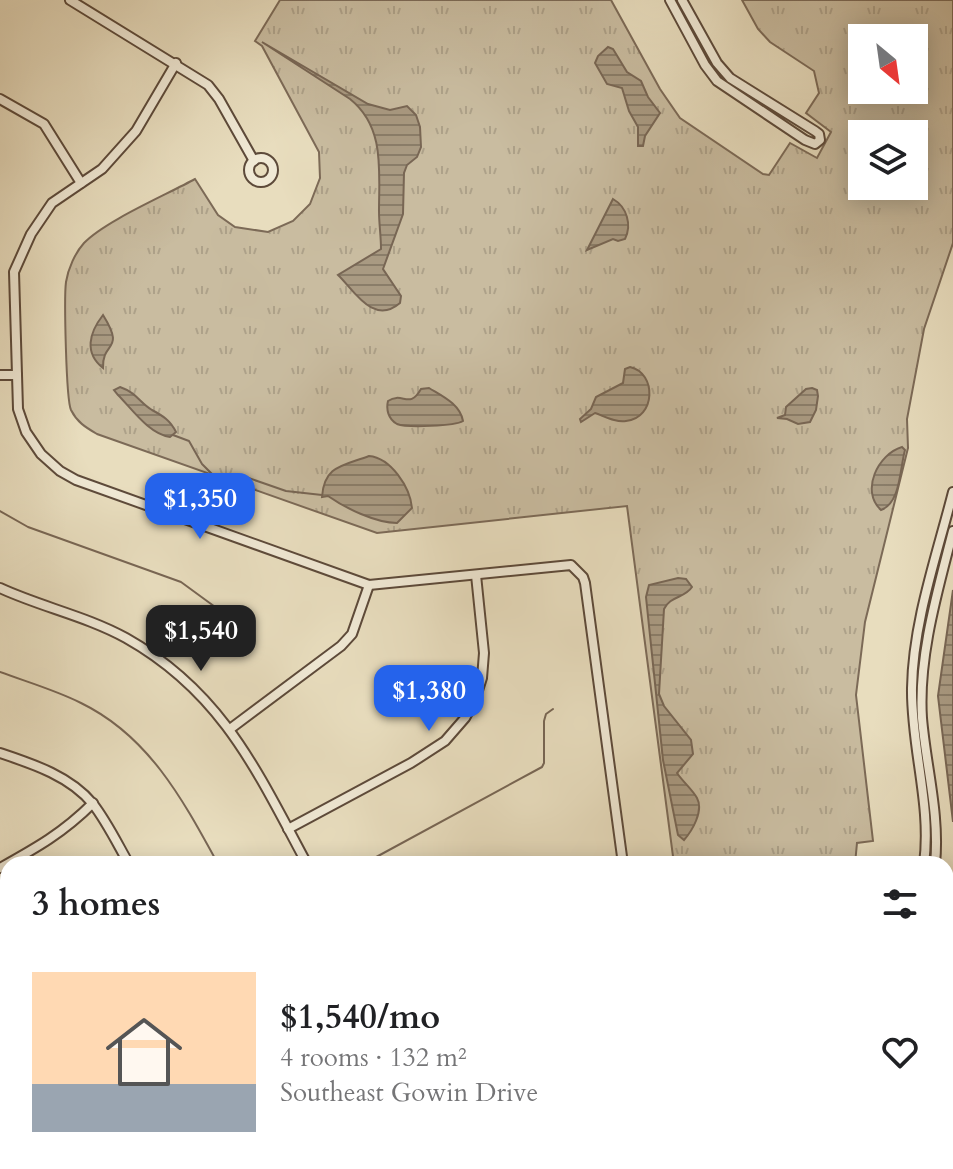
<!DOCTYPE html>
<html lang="en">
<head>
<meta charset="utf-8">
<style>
	:root { --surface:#fff; --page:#f6f6f6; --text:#202124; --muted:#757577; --line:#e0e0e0; --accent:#2563eb }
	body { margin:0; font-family:Cardo,serif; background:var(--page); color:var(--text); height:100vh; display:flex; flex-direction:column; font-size:30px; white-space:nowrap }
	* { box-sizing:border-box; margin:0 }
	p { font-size:26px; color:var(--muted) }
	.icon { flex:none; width:44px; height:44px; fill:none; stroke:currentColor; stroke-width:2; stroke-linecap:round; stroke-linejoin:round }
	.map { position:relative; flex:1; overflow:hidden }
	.panel { position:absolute; left:0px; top:856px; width:954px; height:314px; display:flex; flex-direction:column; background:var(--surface); border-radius:24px 24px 0 0; box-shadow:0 4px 20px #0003 }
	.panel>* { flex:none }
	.needle { width:52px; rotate:151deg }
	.fabs { position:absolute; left:848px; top:24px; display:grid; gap:16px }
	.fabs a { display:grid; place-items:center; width:80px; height:80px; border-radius:0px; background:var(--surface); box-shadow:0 4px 20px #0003; font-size:40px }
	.price { position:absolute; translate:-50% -68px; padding:0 18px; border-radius:16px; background:var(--accent); color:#fff; font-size:26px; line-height:52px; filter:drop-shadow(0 2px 4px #0008) }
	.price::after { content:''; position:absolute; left:50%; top:48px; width:24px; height:18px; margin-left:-12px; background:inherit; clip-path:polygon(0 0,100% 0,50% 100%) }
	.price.active { background:#222; color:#fff }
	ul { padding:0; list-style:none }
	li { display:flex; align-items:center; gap:24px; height:200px; padding:0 32px }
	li+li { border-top:2px solid var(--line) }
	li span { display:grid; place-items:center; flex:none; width:224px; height:160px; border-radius:0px; color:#555 }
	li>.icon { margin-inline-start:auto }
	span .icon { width:96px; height:96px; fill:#fffc; stroke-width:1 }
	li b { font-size:34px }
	h2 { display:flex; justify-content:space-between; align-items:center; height:96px; padding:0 32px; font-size:34px }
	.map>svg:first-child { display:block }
	.grass { fill:url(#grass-tufts); stroke:#7c6a57; stroke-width:2; fill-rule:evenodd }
	.water { fill:url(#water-rules); stroke:#786654; stroke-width:2 }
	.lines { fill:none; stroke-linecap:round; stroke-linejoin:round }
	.stream { stroke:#786654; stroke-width:2 }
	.minor-casing { stroke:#5d4a3a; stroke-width:12 }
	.minor { stroke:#f0e9d5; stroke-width:8 }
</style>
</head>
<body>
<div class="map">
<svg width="953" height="1169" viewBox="0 0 953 1169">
	<defs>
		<pattern id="grass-tufts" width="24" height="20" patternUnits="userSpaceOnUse" patternTransform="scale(2)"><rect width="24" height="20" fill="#c9bca0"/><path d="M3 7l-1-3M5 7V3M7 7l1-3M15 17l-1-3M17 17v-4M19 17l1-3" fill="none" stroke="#ada189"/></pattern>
		<pattern id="water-rules" width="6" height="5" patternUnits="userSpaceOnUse" patternTransform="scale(2)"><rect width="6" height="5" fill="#a99a82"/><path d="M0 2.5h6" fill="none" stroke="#8a7d69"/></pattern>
	</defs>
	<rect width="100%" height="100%" fill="#e8ddbe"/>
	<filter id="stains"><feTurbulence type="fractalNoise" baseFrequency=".0025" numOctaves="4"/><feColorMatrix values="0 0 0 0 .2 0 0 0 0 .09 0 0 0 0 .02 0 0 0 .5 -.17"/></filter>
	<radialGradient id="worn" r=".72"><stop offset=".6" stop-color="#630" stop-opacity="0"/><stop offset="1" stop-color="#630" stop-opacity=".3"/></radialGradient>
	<path class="grass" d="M280,0H611L660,89L680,118L763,174L769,175L790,143L817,158L831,132L806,113L819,93L814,71L770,42L758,29L742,0H953V243L924,329L907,419L908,448L865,622L856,695L873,841L857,843L855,864H674L627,506L377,533L97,434C85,427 77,422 71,410C66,399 64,297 66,282C68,269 75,253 84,243C105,221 166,195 195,179L218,215L235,227L268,232L293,221L310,204L320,178L319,152L262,46L255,41ZM862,38H914V90H862ZM862,134H914V186H862Z"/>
	<g class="water">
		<path d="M262,42L368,104L390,110L407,106L416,115L420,127L421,147L417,157L407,165L404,173L403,214L383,269L401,296L400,303C373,326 354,290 338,275L381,249C381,236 379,224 379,211C379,170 385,127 350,99Z"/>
		<polygon points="608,47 613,49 627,72 641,81 648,97 660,113 645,136 643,146 638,146 638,127 629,111 622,88 607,84 595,63 598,56"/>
		<path d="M613,199C627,207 632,225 625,239L618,241L613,239L587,250Z"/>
		<path d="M103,315C126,352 102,340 103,368C84,353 89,333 103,315Z"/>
		<path d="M630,367C657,373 656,418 626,421C616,423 604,416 595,413L581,422L580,419L591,409L596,397L623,383L625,369Z"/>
		<path d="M120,387C137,393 139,402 152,410C163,416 170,420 176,432L170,437C149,434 132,409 118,395L114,390Z"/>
		<path d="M429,388C442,396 460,404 463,421C455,426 407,428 397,424C388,419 386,409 388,401C403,391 409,410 421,389Z"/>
		<polygon points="812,388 817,390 818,396 816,410 810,422 798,424 787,419 777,418 785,415 786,407 806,389"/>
		<path d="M902,447L905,450C900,467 901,503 881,510C860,491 878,454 902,447Z"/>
		<path d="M369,456C391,458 410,487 412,508L397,523C376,523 345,508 328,496L322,497C324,466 342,466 369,456Z"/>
		<path d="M678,578L686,579L692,587C685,598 670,596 664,609L659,694L664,706L691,740L693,754L677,773C683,782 692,789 697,798C704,811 692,831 684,840L678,835L663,760L646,597L649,585Z"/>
		<polygon points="953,590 953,822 938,696"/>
	</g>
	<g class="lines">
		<g class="stream">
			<polyline points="173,435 189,441 202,464 214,476 243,476 286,491 322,495"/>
			<polyline points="0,511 28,527 181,582 222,612"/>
			<path d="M0,672C27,682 55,690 81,703C149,736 183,800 218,864"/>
			<polyline points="367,862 542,767 544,763 544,721 546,714 553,709"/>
			<polyline points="0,1073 8,1069"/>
			<polyline points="380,1162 384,1169"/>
			<polyline points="549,1162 553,1169"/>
			<polyline points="574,1169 587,1162"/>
		</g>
		<defs>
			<g id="minor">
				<polyline points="70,0 208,85 219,99 254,161"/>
				<polyline points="670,0 705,65 717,81 805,140 815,144 820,140 819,134 815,131 730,78 717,63 682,0"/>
				<polyline points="176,63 136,131 102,169 52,203 31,234 14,272 18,409 26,432 41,454 60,471 76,480 369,585 571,565 583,577 585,583 623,864"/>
				<polyline points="0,99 44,124 81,183"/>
				<circle cx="261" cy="170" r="12"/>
				<polyline points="0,375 17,375"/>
				<path d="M0,588C41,607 86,616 126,638C222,692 257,771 307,864"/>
				<polyline points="230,729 341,646 352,634 369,585"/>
				<path d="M0,753C33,764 70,776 93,804C107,822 118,845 129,864"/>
				<polyline points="288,829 411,763 445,741 465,718 475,700 482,678 484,653 476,575"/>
				<path d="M924,864C932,806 911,747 912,688C913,622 937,555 953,492"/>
				<path d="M935,864C940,814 926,767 922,718C918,656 938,590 953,531"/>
				<path d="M0,868C36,848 63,833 93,803"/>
				<polyline points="0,1005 8,1000"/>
				<polyline points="0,1156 8,1155"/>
				<polyline points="23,1162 30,1169"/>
				<polyline points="160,1162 164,1169"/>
				<polyline points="294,1162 298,1169"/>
				<polyline points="468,1162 472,1169"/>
				<polyline points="858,1162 861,1169"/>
				<polyline points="870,1162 873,1169"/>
				<polyline points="700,1169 704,1162"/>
			</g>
		</defs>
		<use href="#minor" class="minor-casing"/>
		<use href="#minor" class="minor"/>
	</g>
	<rect width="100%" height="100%" filter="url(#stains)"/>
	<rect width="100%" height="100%" fill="url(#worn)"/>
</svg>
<div class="fabs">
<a><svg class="needle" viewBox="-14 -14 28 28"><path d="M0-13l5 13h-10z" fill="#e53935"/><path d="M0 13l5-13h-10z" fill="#757577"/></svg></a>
<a><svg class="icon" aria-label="layers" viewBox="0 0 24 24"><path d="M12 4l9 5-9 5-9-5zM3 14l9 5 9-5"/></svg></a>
</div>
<b class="price" style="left:200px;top:541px">$1,350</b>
<b class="price active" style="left:201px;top:673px">$1,540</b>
<b class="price" style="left:429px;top:733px">$1,380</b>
<section class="panel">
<h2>3 homes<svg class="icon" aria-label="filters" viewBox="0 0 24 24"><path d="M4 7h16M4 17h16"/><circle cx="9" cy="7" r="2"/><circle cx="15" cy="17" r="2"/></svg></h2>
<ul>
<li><span style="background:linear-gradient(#ffd9b3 70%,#9aa5b1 0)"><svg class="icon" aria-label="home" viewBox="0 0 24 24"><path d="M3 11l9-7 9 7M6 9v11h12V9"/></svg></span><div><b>$1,540/mo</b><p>4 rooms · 132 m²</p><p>Southeast Gowin Drive</p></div><svg class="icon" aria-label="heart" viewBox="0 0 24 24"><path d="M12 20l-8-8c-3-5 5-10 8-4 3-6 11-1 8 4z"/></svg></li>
</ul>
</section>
</div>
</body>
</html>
